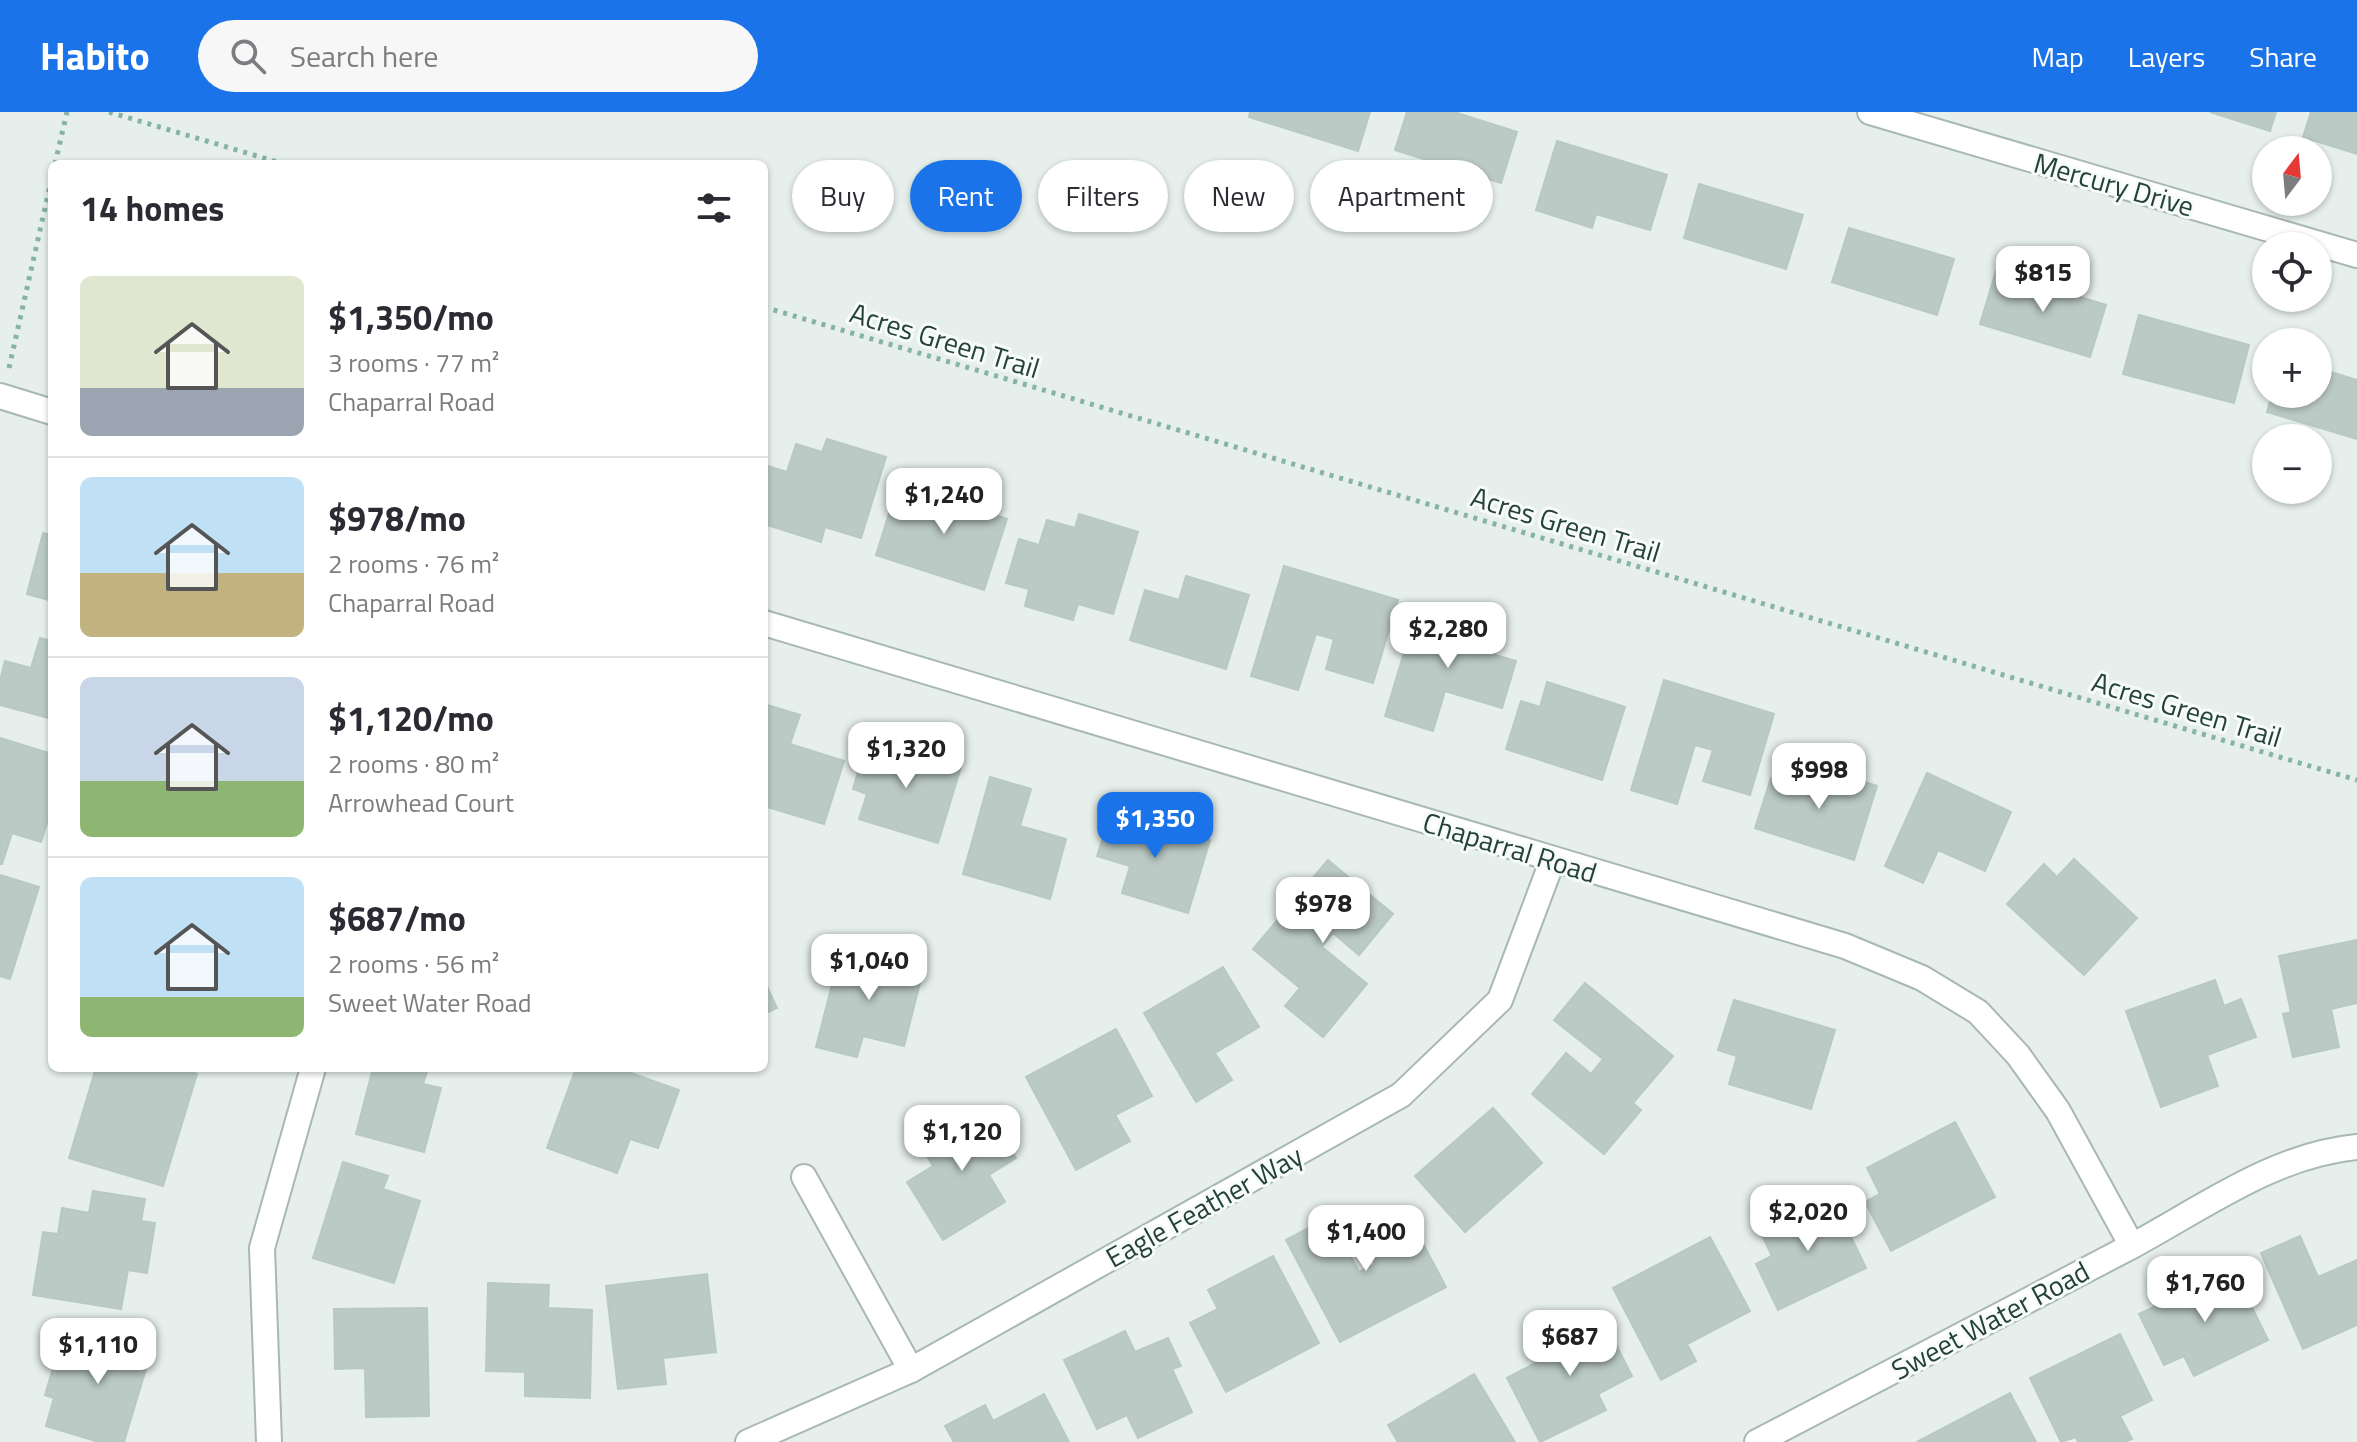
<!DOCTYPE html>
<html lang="en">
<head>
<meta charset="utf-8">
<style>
	:root { --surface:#fff; --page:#f7f7f7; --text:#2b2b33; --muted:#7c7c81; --line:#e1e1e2; --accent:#1a73e8 }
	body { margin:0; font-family:"Titillium Web",sans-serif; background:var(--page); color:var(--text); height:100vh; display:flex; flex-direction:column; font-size:30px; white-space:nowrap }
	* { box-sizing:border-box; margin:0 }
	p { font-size:26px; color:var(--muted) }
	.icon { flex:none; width:44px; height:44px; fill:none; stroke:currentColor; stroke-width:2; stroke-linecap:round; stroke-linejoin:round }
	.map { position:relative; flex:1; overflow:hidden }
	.side { position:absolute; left:48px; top:48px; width:720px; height:912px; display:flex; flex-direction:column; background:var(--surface); border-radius:12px; box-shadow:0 2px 6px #0004 }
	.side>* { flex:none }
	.banner { position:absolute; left:792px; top:48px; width:760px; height:72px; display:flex; gap:16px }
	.needle { width:52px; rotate:16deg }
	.fabs { position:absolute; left:2252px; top:24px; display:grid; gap:16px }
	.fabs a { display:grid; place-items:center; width:80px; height:80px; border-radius:50%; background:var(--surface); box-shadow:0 2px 6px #0004; font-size:40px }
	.price { position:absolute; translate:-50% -68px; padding:0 18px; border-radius:16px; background:#fff; color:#222; font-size:26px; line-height:52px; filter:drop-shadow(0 2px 4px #0008) }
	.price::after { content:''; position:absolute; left:50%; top:48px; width:24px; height:18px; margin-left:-12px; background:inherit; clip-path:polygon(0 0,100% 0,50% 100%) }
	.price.on { background:var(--accent); color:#fff }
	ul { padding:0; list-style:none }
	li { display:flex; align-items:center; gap:24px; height:200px; padding:0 32px }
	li+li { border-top:2px solid var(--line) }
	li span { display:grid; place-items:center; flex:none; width:224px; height:160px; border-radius:12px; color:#555 }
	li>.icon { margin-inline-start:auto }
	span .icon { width:96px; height:96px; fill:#fffc; stroke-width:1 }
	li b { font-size:34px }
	h2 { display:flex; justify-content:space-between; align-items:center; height:96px; padding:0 32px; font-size:34px }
	.chip { padding:0 28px; border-radius:36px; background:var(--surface); box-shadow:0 2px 6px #0004; font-size:28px; line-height:72px }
	.chip.on { background:var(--accent); color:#fff }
	header { display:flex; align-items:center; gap:48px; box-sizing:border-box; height:112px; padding:0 40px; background:var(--accent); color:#fff }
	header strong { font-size:38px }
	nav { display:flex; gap:44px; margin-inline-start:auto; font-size:28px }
	.search { width:560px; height:72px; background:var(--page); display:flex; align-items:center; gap:20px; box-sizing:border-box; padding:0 28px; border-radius:44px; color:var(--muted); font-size:30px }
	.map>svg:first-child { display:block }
	.building { fill:#bbcac4; stroke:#b8c9c2; stroke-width:2 }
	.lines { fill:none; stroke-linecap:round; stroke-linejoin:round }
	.street-casing { stroke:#a8b8b2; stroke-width:28 }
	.path { stroke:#86b3a5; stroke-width:5; stroke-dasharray:4 6; stroke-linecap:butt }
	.street { stroke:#fff; stroke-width:24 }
	.labels { text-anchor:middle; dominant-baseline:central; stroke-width:6; stroke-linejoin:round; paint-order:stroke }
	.street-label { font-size:28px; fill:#24423a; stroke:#f7fbf9 }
</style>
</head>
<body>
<header>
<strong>Habito</strong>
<div class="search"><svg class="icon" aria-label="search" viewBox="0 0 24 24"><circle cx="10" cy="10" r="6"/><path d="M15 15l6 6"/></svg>Search here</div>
<nav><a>Map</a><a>Layers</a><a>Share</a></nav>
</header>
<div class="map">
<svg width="2357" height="1330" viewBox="0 0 2357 1330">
	<rect width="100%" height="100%" fill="#e6efeb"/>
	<g class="building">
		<polygon points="1250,0 1370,0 1358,39 1249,5"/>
		<polygon points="1407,0 1454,0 1517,20 1501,71 1395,38"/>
		<polygon points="2210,0 2276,0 2270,19"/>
		<polygon points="2311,0 2357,0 2357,42 2303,25"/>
		<polygon points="1557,29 1667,63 1650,118 1596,102 1592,116 1536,98"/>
		<polygon points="1699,72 1803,103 1786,157 1684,126"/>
		<polygon points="1849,116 1954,147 1937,203 1832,170"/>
		<polygon points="1996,159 2106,193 2090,245 1980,212"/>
		<polygon points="2139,203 2249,233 2234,291 2123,262"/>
		<polygon points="2318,256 2357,268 2357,327 2267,300 2272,282 2318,282"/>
		<polygon points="827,327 886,345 861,426 825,415 821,430 764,412 764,366 768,354 787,360 796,332 822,340"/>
		<polygon points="926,367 980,385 977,397 1007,407 984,478 876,443 892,392 915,400"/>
		<polygon points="1079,402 1138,420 1113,502 1078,492 1073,508 1025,494 1029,477 1006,471 1019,427 1039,433 1047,408 1075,416"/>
		<polygon points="43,421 52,423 52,489 27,482"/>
		<polygon points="1284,454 1398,488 1373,571 1326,557 1334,527 1316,522 1298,578 1251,564"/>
		<polygon points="1186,464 1249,483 1226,557 1130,528 1145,478 1179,488"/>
		<polygon points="1415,504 1462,518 1466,506 1503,517 1495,543 1516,549 1502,596 1445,579 1433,619 1385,604"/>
		<polygon points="40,526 52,529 52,607 0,593 0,569 5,549 31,556"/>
		<polygon points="1664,568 1774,602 1750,683 1703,669 1713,638 1695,633 1677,692 1631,678"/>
		<polygon points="1547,570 1625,595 1602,668 1506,637 1521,589 1540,595"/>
		<polygon points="764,592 800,603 790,632 844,649 824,712 764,694"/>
		<polygon points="0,626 52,642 52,695 41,730 12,721 2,752 0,752"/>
		<polygon points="868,626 961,655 938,731 859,707 867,682 853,677"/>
		<polygon points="1813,653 1877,674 1854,748 1755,716 1771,666 1805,677"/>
		<polygon points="1927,661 2011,700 1985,759 1938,738 1923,771 1885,754"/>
		<polygon points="990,665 1031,677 1020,714 1066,727 1050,787 963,762"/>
		<polygon points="1112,698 1210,728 1188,801 1122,781 1130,754 1097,744"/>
		<polygon points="2074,747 2137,806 2084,863 2007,792 2044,752 2057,765"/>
		<polygon points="1328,748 1393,802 1359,843 1333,821 1322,835 1367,872 1323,925 1285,894 1300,876 1253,837"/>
		<polygon points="0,763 39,775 10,867 0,864"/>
		<polygon points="2357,828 2357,891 2331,897 2339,935 2293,945 2283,902 2291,900 2279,844"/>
		<polygon points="842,834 924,855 904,934 863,924 857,945 816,935"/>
		<polygon points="1223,855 1259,915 1215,941 1232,968 1196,990 1144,901"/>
		<polygon points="764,868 777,896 764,902"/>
		<polygon points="2215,868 2224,894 2241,887 2256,925 2207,943 2218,974 2161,995 2126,899"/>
		<polygon points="1585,871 1673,944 1633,991 1641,998 1604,1042 1532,982 1566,941 1591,962 1603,947 1554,908"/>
		<polygon points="1734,888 1835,918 1811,997 1729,972 1737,944 1718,938"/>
		<polygon points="1116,917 1152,984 1115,1003 1130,1029 1076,1058 1026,965"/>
		<polygon points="96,956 112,960 114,956 177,956 197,962 163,1074 69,1046"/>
		<polygon points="373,956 428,956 423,972 441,976 424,1040 356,1022"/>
		<polygon points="576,956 617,956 679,978 658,1036 630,1027 617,1061 547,1036"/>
		<polygon points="983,994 1016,1046 989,1063 1005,1090 943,1128 907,1070 933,1054 920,1032"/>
		<polygon points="1493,996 1542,1051 1465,1120 1415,1064"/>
		<polygon points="1955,1010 1995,1085 1891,1139 1865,1090 1880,1082 1867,1056"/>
		<polygon points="343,1050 388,1064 383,1077 420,1089 394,1171 313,1146"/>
		<polygon points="93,1079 145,1087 141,1109 155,1111 147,1161 128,1158 121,1197 33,1183 43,1120 58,1122 62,1096 89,1101"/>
		<polygon points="1831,1083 1866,1156 1778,1198 1756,1152 1772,1144 1759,1117"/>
		<polygon points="1405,1098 1446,1175 1340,1230 1286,1128 1329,1105 1359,1160 1375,1152 1359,1123"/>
		<polygon points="2300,1124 2318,1165 2357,1148 2357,1213 2303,1237 2261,1141"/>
		<polygon points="1710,1125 1750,1199 1687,1232 1696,1249 1661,1268 1613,1176"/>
		<polygon points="1273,1144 1319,1231 1226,1280 1190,1211 1218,1197 1208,1178"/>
		<polygon points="2233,1157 2268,1228 2194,1264 2184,1244 2164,1253 2139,1202"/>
		<polygon points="707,1162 716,1240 663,1246 666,1272 618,1277 606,1174"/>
		<polygon points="488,1171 549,1173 548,1196 592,1198 590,1286 525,1284 525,1260 486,1259"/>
		<polygon points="427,1196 429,1304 366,1305 365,1256 335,1257 334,1197"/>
		<polygon points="1600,1201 1632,1264 1598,1282 1606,1298 1540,1330 1507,1266 1543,1247 1536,1233"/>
		<polygon points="101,1214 154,1230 124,1330 99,1330 46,1314 54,1286 45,1283 62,1226 95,1236"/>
		<polygon points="1125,1219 1135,1240 1168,1226 1181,1254 1172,1257 1192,1300 1138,1326 1127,1303 1097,1317 1064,1248"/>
		<polygon points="2120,1222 2152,1288 2120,1304 2132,1327 2125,1330 2078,1330 2076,1325 2061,1330 2030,1266"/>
		<polygon points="1474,1262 1515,1330 1398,1330 1388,1313"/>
		<polygon points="2010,1281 2036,1330 1917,1330"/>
		<polygon points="1044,1282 1069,1330 954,1330 945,1314 985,1293 993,1309"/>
	</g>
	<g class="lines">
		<defs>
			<g id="street">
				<polyline points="1870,0 2357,143"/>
				<polyline points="0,284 52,300"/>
				<polyline points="764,511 1845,834 1922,866 1978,900 2018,943 2058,999 2132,1134"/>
				<polyline points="804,1065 911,1258"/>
				<polyline points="269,1330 262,1136 313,956"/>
				<polyline points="748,1330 911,1258 1401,983 1500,888 1553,747"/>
				<path d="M1757,1330C1881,1265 2006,1201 2130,1135C2203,1096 2273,1043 2357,1035"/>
			</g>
		</defs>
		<use href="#street" class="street-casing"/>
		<g class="path">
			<polyline points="109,0 284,52"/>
			<polyline points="55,52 67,0"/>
			<polyline points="764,195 2357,668"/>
			<polyline points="9,256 52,65"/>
		</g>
		<use href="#street" class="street"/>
	</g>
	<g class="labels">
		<g class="street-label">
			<text transform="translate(2114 72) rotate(16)">Mercury Drive</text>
			<text transform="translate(945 228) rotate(17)">Acres Green Trail</text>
			<text transform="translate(1566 412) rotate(17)">Acres Green Trail</text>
			<text transform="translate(2187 597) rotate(17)">Acres Green Trail</text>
			<text transform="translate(1510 735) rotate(17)">Chaparral Road</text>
			<text transform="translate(1204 1094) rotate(-29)">Eagle Feather Way</text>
			<text transform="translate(1990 1208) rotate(-28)">Sweet Water Road</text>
		</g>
	</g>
</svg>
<div class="fabs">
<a><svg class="needle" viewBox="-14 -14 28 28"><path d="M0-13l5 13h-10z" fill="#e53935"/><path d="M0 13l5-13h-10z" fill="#7c7c81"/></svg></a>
<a><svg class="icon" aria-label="locate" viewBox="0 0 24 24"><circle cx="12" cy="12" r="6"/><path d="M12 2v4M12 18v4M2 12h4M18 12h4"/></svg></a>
<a>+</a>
<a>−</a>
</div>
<b class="price" style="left:2043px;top:202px">$815</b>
<b class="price" style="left:944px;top:424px">$1,240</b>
<b class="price" style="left:1448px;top:558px">$2,280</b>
<b class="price" style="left:906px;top:678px">$1,320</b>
<b class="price" style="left:1819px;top:699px">$998</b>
<b class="price on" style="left:1155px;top:748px">$1,350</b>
<b class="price" style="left:1323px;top:833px">$978</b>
<b class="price" style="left:869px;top:890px">$1,040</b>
<b class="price" style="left:962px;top:1061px">$1,120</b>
<b class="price" style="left:1808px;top:1141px">$2,020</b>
<b class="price" style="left:1366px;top:1161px">$1,400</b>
<b class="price" style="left:2205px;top:1212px">$1,760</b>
<b class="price" style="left:1570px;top:1266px">$687</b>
<b class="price" style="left:98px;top:1274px">$1,110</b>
<div class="banner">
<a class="chip">Buy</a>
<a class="chip on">Rent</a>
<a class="chip">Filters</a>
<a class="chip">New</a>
<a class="chip">Apartment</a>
</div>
<section class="side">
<h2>14 homes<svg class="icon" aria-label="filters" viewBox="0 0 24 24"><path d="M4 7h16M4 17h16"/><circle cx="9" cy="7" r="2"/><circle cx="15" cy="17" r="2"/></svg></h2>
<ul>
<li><span style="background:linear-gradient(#dfe7d0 70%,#9aa5b1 0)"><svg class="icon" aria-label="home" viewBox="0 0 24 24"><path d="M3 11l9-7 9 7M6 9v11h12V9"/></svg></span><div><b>$1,350/mo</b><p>3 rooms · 77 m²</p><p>Chaparral Road</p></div></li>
<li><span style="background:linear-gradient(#bfe0f5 60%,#c2b280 0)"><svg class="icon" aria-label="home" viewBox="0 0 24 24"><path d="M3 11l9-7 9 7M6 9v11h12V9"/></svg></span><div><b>$978/mo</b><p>2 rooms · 76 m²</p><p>Chaparral Road</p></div></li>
<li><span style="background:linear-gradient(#c9d6e8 65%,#8fb573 0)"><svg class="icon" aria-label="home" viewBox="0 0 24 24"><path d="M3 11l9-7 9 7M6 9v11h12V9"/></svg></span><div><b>$1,120/mo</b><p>2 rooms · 80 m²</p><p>Arrowhead Court</p></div></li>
<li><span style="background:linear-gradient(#bfe0f5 75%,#8fb573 0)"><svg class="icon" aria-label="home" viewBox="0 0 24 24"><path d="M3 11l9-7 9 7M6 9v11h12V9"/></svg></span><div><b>$687/mo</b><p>2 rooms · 56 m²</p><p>Sweet Water Road</p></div></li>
</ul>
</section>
</div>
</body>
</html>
